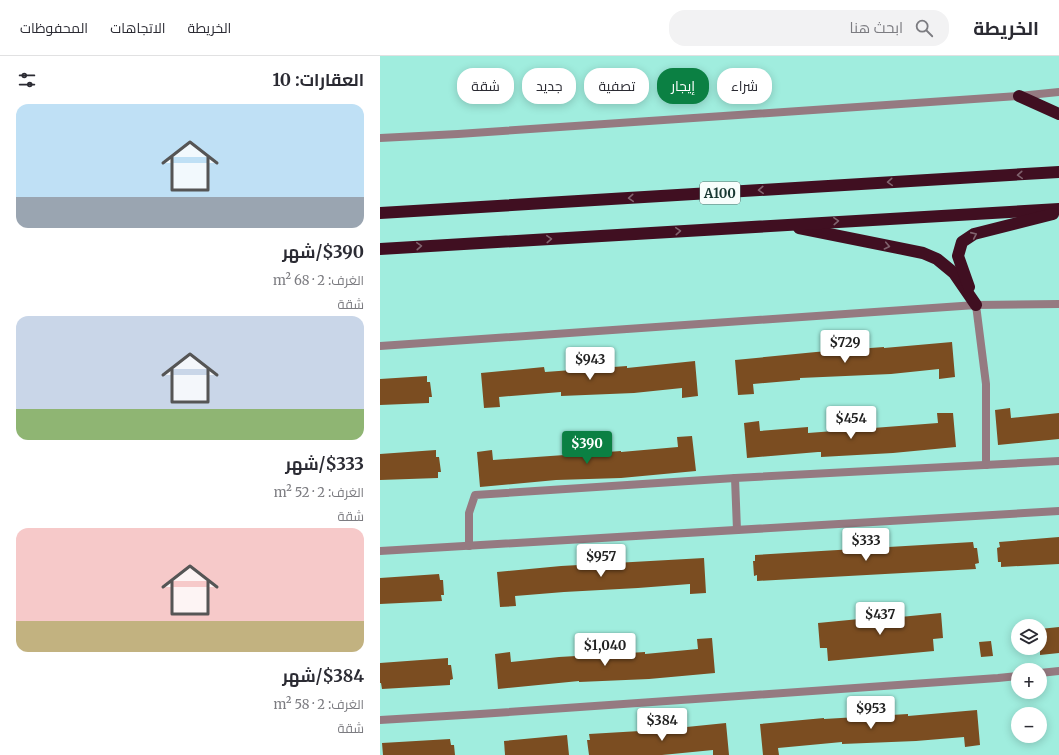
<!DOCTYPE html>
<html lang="ar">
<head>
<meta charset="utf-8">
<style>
	:root { --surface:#fff; --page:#f2f2f3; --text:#2b2b33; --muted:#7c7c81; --line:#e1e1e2; --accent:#0b8043 }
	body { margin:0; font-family:Merriweather,Cairo,serif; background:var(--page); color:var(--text); direction:rtl; height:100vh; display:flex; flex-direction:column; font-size:15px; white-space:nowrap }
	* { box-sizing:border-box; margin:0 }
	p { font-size:13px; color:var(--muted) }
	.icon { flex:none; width:22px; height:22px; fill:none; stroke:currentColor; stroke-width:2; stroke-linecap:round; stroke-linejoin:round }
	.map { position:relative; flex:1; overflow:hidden; direction:ltr }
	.sheet { display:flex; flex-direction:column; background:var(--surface); width:380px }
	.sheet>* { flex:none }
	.banner { position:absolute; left:12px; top:12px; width:380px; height:36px; direction:rtl; display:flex; gap:8px }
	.controls { position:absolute; left:631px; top:563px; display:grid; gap:8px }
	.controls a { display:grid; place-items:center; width:36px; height:36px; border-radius:50%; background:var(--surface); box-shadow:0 2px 10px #0003; font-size:20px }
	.price { position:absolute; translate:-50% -34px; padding:0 9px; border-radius:4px; background:#fff; color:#222; font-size:13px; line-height:26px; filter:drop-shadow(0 1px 2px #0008) }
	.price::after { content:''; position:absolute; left:50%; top:24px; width:12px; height:9px; margin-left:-6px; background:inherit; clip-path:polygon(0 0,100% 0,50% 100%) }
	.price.selected { background:var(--accent); color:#fff }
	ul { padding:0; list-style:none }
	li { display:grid; align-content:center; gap:8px; height:212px; padding:0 16px }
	li span { display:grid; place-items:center; height:124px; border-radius:12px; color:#555 }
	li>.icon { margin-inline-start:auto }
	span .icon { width:72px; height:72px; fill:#fffc; stroke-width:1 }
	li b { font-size:17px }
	h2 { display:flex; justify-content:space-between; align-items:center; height:48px; padding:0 16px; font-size:17px }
	.tag { padding:0 14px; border-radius:16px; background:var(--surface); box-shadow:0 2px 10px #0003; font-size:14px; line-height:36px }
	.tag.selected { background:var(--accent); color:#fff }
	header { display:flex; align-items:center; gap:24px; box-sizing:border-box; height:56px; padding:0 20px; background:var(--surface); border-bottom:1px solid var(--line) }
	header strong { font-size:19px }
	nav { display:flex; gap:22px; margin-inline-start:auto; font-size:14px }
	.search { width:280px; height:36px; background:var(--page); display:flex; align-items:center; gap:10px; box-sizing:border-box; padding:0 14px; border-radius:16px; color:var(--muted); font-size:15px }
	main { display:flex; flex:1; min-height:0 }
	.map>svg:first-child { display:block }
	.building { fill:#7b4d21 }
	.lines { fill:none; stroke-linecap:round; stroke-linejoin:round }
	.minor { stroke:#957a81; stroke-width:8 }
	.tertiary { stroke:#957a81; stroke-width:8 }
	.motorway { stroke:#400f21; stroke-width:12 }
	.oneway { stroke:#80636e }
	.labels { text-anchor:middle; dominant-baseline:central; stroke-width:4; stroke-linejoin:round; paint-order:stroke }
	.shield { fill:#f7fefc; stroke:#5b736f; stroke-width:1 }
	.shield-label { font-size:13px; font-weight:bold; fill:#183832 }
</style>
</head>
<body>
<header>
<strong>الخريطة</strong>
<div class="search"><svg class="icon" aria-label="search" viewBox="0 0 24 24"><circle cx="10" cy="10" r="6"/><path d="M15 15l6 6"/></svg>ابحث هنا</div>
<nav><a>الخريطة</a><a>الاتجاهات</a><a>المحفوظات</a></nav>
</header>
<main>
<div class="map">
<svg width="679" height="699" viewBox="0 0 679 699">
	<rect width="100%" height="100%" fill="#a0edde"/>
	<g class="building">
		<polygon points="572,286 575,321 559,323 559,313 511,318 420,322 420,324 373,328 374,338 358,339 355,304 436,296 504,291 504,292"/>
		<polygon points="315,305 318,340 302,342 302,332 254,337 181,340 181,336 119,341 120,351 104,352 101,317 164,311 165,316 247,310 247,312"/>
		<polygon points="47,320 47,326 50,326 52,341 49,341 49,347 0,349 0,323"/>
		<polygon points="630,352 631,362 679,357 679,383 618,389 615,354"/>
		<polygon points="557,357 573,357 576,391 513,397 441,401 441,396 438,396 367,402 364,367 379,365 380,375 428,371 428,377 558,367"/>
		<polygon points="312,380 316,415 241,422 176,424 100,431 97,396 112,394 113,404 241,395 241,396 298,391 297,381"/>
		<polygon points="56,394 56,401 59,401 61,416 58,416 58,422 0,424 0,398"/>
		<polygon points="679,481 679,508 621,511 621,506 618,506 617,492 620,491 619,486"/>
		<polygon points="593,486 594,492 597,492 599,507 595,508 596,513 377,525 377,519 374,520 373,505 375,505 375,499"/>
		<polygon points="324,502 326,537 310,538 310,528 258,532 184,536 135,540 136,550 120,551 117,516 181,510"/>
		<polygon points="59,518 60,524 63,524 64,539 61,539 62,545 0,548 0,522"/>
		<polygon points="561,557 563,582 553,583 554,595 448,605 447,592 440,592 438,567 500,561 500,563"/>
		<polygon points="679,571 679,597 660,599 660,573"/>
		<polygon points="332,582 335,617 269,623 199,626 199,625 118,633 115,598 130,596 131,606 179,601 265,596 265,598 318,593 317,583"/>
		<polygon points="611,585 613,600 601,601 599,586"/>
		<polygon points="68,602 68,609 71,609 73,623 70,624 70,629 2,633 1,627 0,627 0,607"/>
		<polygon points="597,654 600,689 585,691 584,681 536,685 462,688 462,686 398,692 399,699 383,699 380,668 444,662 444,663 528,658 528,660"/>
		<polygon points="346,667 349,699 333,699 333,694 282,699 209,699 207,684 210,684 209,678 277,674"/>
		<polygon points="187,679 189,699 125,699 124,685"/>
		<polygon points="70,683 71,689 74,689 75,699 3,699 2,687"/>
	</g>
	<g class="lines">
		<g class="minor">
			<polyline points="0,82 78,78 639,40 679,36"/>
			<polyline points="0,290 596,249 606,328 606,409"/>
			<polyline points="355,422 357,474"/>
			<polyline points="89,490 89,457 95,439 355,422 679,405"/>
			<polyline points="0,495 679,455"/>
			<polyline points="660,617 679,615"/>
			<polyline points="0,664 100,658 618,622 638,620"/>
		</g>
		<polyline class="tertiary" points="596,249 679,248"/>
		<g class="motorway">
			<polyline points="639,40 679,58"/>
			<polyline points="0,157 679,116"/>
			<polyline points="419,172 543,197 557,203 574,217 596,249"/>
			<polyline points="0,193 679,153"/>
			<polyline points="589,231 578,200 582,186 594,178 673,158"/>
		</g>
	</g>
	<defs><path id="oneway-chevron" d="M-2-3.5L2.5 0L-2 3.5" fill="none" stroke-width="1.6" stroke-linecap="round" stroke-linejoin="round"/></defs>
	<g class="oneway">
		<use href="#oneway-chevron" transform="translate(640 119) rotate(176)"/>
		<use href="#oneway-chevron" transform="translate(510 126) rotate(176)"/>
		<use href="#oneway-chevron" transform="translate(381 134) rotate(177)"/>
		<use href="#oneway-chevron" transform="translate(251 142) rotate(176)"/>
		<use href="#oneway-chevron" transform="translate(456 165) rotate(-3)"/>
		<use href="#oneway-chevron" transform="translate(298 175) rotate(-4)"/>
		<use href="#oneway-chevron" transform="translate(594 179) rotate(-24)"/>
		<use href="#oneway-chevron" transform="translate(169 183) rotate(-3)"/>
		<use href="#oneway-chevron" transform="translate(39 190) rotate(-4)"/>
		<use href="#oneway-chevron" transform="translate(507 190) rotate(12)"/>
	</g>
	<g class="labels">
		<rect class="shield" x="320" y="126" width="40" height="22" rx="3"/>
		<g class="shield-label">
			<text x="340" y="137">A100</text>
		</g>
	</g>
</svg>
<div class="controls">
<a><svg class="icon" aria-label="layers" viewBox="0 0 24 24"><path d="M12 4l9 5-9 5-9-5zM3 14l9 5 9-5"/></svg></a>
<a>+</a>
<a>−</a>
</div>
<b class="price" style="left:465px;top:308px">$729</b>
<b class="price" style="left:210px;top:325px">$943</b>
<b class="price" style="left:471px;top:384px">$454</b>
<b class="price selected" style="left:207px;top:409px">$390</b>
<b class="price" style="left:486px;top:506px">$333</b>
<b class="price" style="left:221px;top:522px">$957</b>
<b class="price" style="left:500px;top:580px">$437</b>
<b class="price" style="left:225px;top:611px">$1,040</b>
<b class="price" style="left:491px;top:674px">$953</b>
<b class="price" style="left:282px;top:686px">$384</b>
<div class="banner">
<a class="tag">شراء</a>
<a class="tag selected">إيجار</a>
<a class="tag">تصفية</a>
<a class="tag">جديد</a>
<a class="tag">شقة</a>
</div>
</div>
<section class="sheet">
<h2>العقارات: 10<svg class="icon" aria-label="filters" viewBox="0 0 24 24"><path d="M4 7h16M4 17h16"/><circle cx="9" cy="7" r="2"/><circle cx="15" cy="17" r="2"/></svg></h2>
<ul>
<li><span style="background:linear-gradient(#bfe0f5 75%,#9aa5b1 0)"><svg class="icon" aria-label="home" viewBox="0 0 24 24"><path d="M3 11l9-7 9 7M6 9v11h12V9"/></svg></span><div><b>$390/شهر</b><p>الغرف: 2 · 68 m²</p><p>شقة</p></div></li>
<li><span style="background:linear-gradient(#c9d6e8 75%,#8fb573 0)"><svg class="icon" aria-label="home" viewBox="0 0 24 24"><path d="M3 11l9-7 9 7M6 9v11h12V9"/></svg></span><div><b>$333/شهر</b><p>الغرف: 2 · 52 m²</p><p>شقة</p></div></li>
<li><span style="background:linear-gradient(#f6c9c9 75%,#c2b280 0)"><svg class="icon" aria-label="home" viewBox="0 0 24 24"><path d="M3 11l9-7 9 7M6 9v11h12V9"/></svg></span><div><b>$384/شهر</b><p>الغرف: 2 · 58 m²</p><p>شقة</p></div></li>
</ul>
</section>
</main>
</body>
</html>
